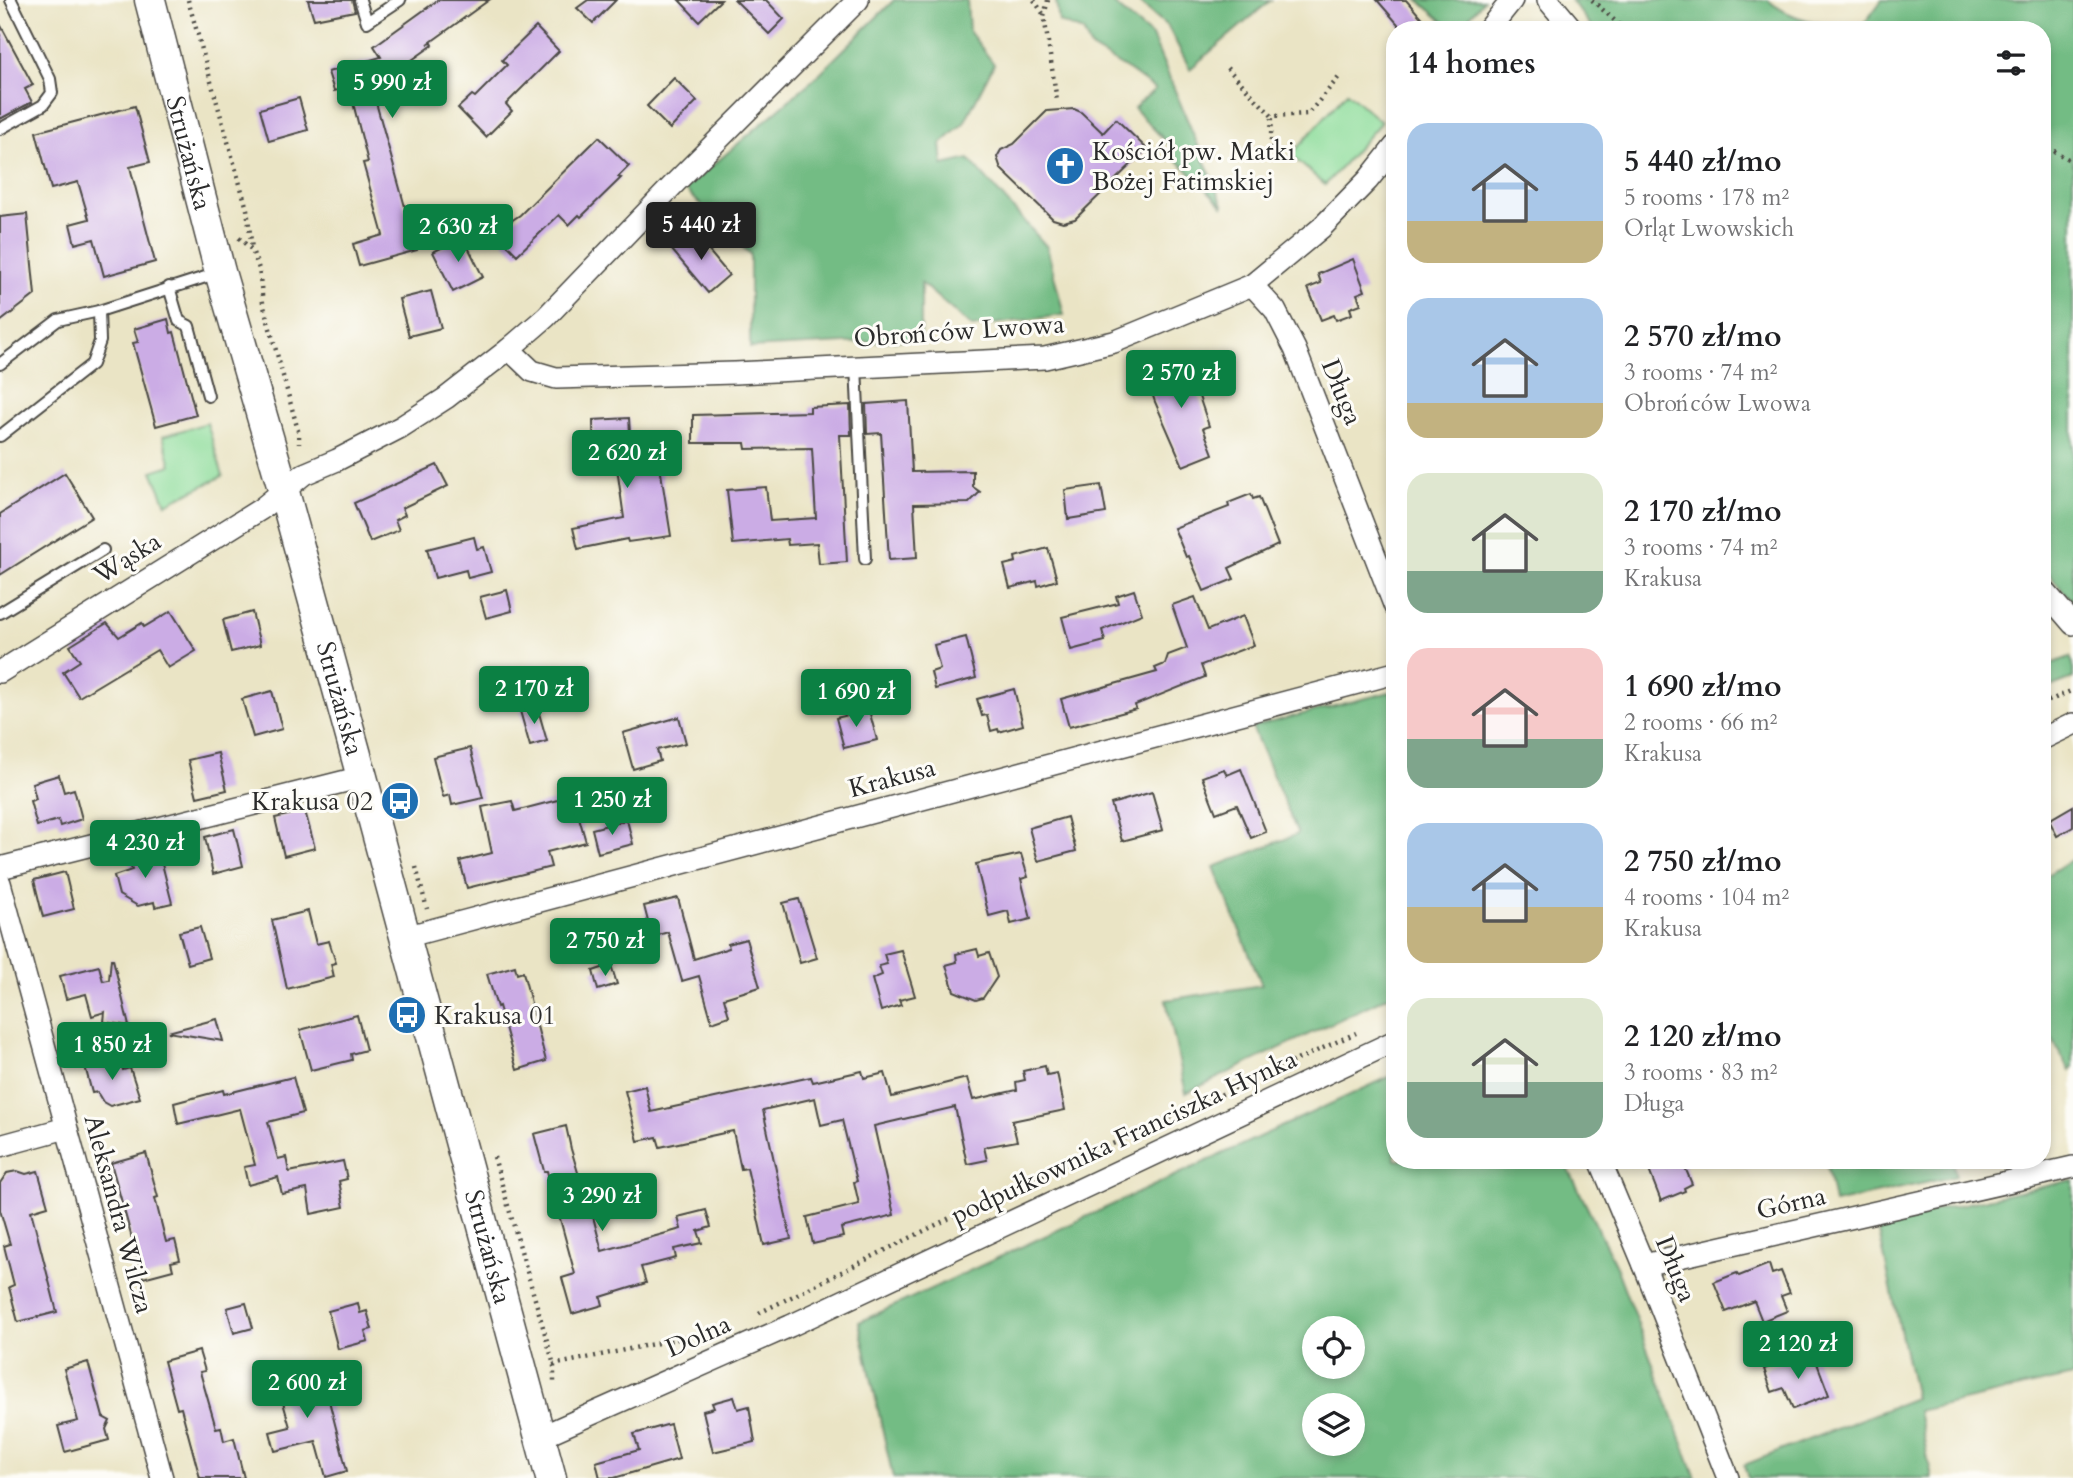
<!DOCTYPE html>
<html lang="en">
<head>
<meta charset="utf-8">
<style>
	:root { --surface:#fff; --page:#f6f6f6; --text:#202124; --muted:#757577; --accent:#0b8043 }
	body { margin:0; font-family:Cardo,serif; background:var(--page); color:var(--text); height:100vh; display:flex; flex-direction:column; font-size:26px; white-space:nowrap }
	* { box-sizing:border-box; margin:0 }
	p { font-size:23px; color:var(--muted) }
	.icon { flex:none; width:38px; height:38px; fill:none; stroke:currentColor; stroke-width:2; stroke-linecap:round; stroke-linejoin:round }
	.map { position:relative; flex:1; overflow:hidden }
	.panel { position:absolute; left:1386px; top:21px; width:665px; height:1148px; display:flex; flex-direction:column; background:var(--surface); border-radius:28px; box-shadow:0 4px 10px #0003 }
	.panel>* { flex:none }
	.controls { position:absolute; left:1302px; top:1316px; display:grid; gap:14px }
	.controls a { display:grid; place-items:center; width:63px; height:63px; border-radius:50%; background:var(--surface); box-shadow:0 4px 10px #0003; font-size:35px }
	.price { position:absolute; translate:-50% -60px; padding:0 16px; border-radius:7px; background:var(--accent); color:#fff; font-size:23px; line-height:46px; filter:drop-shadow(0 2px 4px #0008) }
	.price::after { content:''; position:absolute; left:50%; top:42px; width:21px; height:16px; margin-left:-10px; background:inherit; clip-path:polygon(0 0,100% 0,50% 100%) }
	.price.on { background:#222; color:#fff }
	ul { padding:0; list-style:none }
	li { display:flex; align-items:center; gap:21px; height:175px; padding:0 21px }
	li span { display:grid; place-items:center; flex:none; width:196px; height:140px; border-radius:21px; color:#555 }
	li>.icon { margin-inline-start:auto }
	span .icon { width:84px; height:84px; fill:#fffc; stroke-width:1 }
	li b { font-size:30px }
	h2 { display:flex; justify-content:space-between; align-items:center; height:84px; padding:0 21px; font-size:30px }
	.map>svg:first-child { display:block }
	.green { fill:#8fdd9c; stroke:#5d8464; stroke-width:2 }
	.forest { fill:#73bc84; stroke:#4f7458; stroke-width:2; fill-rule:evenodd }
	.building { fill:#cbace5 }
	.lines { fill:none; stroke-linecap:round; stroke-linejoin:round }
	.service-casing { stroke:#484742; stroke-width:14 }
	.minor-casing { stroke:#484742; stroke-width:24 }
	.secondary-casing { stroke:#484742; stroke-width:33 }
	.path { stroke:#484742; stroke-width:4.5; stroke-dasharray:2 5; stroke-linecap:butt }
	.service { stroke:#fff; stroke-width:10 }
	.minor { stroke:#fff; stroke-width:21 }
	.secondary { stroke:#fff; stroke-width:30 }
	.labels { text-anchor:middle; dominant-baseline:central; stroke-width:6; stroke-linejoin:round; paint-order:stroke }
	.poi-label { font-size:26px; fill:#2b2b2b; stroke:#fdfcf7; text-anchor:start }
	.street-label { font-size:26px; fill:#2b2b2b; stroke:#fdfcf7 }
</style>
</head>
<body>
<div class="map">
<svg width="2073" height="1478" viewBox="0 0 2073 1478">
	<rect width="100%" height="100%" fill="#fdfcf7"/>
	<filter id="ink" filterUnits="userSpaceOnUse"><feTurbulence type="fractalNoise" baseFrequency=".0143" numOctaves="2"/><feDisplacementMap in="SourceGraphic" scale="14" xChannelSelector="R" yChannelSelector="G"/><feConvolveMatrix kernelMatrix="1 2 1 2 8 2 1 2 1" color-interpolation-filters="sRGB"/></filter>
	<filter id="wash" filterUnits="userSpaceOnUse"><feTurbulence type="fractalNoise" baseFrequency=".00686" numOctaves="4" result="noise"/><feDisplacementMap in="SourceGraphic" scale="28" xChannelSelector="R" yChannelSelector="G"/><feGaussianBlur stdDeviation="1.57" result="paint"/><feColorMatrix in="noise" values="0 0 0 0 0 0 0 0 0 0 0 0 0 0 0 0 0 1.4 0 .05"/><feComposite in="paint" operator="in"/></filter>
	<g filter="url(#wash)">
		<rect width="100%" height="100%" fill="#eae4c5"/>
		<g class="green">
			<polygon points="1347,92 1381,122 1325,185 1291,155"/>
			<polygon points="207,423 223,476 166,504 152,471 171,465 163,436"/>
		</g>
		<g class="forest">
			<polygon points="894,0 967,0 969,31 994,64 964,123 941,144 943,165 969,159 1047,247 1064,315 972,327 921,283 921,339 750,348 750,254 685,189 815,78"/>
			<polygon points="1056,0 1109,0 1152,36 1224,207 1170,153 1173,149 1134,108 1155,89 1130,71 1091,48 1083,31 1059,22"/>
			<polygon points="1137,0 1271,0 1190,69 1168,27"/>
			<polygon points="1418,0 1484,0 1458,30 1453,30"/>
			<path d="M1571,0H1768C1791,21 1829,26 1860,29L1882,0H2073V602L2042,566V30H1594Z"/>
			<polygon points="2070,657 2073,664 2073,678 2042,690 2042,667"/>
			<polygon points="1390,692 1395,705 1395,993 1186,1093 1166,1000 1262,985 1214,867 1298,834 1252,727"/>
			<polygon points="2073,859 2073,1067 2070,1071 2042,1021 2042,878"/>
			<path d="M1395,1074V1160H1564L1615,1264L1696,1478H893L859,1322ZM1314,1328H1353V1367H1314ZM1314,1405H1353V1444H1314Z"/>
			<polygon points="1826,1160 1952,1160 1956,1176 1834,1203"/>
			<polygon points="2073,1180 2073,1376 1918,1411 1932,1478 1748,1478 1744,1465 1915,1398 1877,1223"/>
		</g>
		<g id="blocks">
			<g class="building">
				<polygon points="308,0 352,0 355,11 314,19"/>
				<polygon points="438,0 489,0 428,44 432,43 433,45 374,87 370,81 417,250 359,266 353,244 383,235 363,163 368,162 349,87 334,91 328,72 381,57 374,46"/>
				<polygon points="588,0 616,0 593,23 577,8"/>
				<polygon points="679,0 721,0 699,21"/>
				<polygon points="735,0 766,0 784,19 769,34"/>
				<polygon points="1377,0 1406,0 1432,30 1403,30"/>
				<polygon points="0,24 33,85 25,89 32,102 0,119"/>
				<polygon points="536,27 559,51 506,104 512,111 486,137 458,108 472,95 475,97 507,65 502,60"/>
				<polygon points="674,78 697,101 670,129 647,106"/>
				<polygon points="299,98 308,130 269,141 260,109"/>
				<polygon points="135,106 150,162 130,167 155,262 104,276 94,239 75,244 70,224 89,219 78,182 51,189 36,132"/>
				<polygon points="1074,109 1081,112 1103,133 1116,119 1147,149 1075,219 1063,222 1053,219 1001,169 997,157 1001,150 1014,144 1047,111"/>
				<polygon points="599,137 629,166 618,177 621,178 581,217 579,215 569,225 559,215 517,255 492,229 506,216 511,221 520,215"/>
				<polygon points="27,214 35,295 0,322 0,217"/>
				<polygon points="693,232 729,275 708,293 672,250"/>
				<polygon points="463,237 483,277 453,292 433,252"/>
				<polygon points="1353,259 1365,291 1357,294 1361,304 1350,308 1352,314 1336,320 1334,315 1321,320 1308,288 1321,283 1318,274"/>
				<polygon points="431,291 441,328 409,336 399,299"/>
				<polygon points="168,319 171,333 174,332 196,415 156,426 133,343 138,342 134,329"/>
				<polygon points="1186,358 1209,426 1203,428 1213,454 1183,466 1155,402 1145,372"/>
				<polygon points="908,401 912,472 973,471 973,487 980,492 969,503 914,504 917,558 889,560 881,433 867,434 866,404"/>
				<polygon points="850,405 851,435 840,435 847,562 819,564 817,543 788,545 787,539 733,544 727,490 766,487 770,521 816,518 812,448 746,449 745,443 693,443 693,415 810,412 810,407"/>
				<polygon points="629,418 632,463 659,460 671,536 628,542 627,539 578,549 573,528 624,518 617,468 594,468 593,420"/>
				<polygon points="437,465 448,486 402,508 405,515 395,520 399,530 370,542 354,503"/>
				<polygon points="65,473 92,517 0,575 0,514"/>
				<polygon points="1101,485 1106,513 1068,519 1065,490"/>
				<polygon points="1251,494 1253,499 1259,497 1278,545 1229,568 1234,579 1204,591 1189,556 1186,557 1174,528 1229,507 1228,503"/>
				<polygon points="474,537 477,549 484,547 491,572 468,578 466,570 435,578 427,549"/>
				<polygon points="1048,548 1057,580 1038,586 1037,581 1010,588 1004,565 1016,562 1015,557"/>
				<polygon points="507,590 512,611 486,618 480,597"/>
				<polygon points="1134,590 1142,614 1102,630 1105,641 1071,650 1062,617 1118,603 1116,596"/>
				<polygon points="1195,597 1208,630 1243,616 1254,645 1201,665 1205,677 1135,705 1136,709 1069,727 1061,699 1157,672 1155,668 1165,664 1168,655 1187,648 1172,605"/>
				<polygon points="171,611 196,651 168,668 157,650 79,697 63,672 80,661 70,646 107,623 119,637 142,623 144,627"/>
				<polygon points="252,612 260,645 231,652 223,620"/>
				<polygon points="966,637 976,678 935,689 931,672 940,669 934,645"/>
				<polygon points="1014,689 1023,725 999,732 998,729 991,731 987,715 982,716 977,699"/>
				<polygon points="272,691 282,729 253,737 242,699"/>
				<polygon points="537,706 547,741 530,746 520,711"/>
				<polygon points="869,710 877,740 844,748 836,718"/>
				<polygon points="679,717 686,743 657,750 660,761 633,769 623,733"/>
				<polygon points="470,748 483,798 452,805 450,795 443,797 433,757"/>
				<polygon points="218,753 227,790 197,797 188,760"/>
				<polygon points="1224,769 1227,775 1241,769 1266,832 1251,838 1237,805 1216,813 1202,777"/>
				<polygon points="59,775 64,792 74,789 82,819 60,826 58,820 37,826 30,801 36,799 32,783"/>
				<polygon points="1152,792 1163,830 1122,841 1111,804"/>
				<polygon points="573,796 586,842 547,852 551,867 467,888 460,861 492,853 482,807 512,801 515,811"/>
				<polygon points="2073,806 2073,827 2057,836 2049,820"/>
				<polygon points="305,811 315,848 284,856 275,818"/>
				<polygon points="1067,817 1076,851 1038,861 1029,828"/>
				<polygon points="627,820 633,844 598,853 592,829"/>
				<polygon points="234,829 243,866 213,874 205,837"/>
				<polygon points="158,848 172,903 155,907 154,902 138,906 119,895 114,876 132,870 127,857"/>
				<polygon points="1021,854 1028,877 1021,879 1031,919 1011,924 1008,911 989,916 976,864"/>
				<polygon points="65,872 74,909 43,917 34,880"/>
				<polygon points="678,898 694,959 729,948 728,944 746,939 760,987 724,998 729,1016 712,1022 699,976 682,981 668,932 652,937 644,906"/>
				<polygon points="799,899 817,958 800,963 783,903"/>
				<polygon points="308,911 316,944 329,941 336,963 331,964 334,977 287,989 272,920"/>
				<polygon points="200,927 209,958 188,964 179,932"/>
				<polygon points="977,949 979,956 989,953 997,977 983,998 976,1000 954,991 946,965 957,962 956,954"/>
				<polygon points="901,950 915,996 899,1000 901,1005 881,1011 872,979 882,975 879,966 887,964 884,954"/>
				<polygon points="111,959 113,959 129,1026 104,1022 105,1012 92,1016 86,994 66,999 60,976 99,966 103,981 109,980"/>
				<polygon points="611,965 617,984 598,990 593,971"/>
				<polygon points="515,966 517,974 523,972 546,1061 517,1070 499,1006 497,1007 487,974"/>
				<polygon points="357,1015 366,1050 351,1054 352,1060 311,1070 300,1030"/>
				<polygon points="217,1019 223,1041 168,1032"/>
				<polygon points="119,1057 123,1070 130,1068 140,1098 110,1106 103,1102 97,1092 92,1093 85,1066"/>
				<polygon points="1045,1066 1047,1075 1057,1073 1065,1110 1012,1121 1017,1141 984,1147 987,1160 967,1164 955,1107 874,1126 894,1215 841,1228 843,1237 813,1244 807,1217 859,1204 854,1182 857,1181 842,1120 821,1125 815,1098 763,1110 791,1239 764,1245 747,1168 741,1169 733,1131 660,1147 657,1137 638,1141 625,1091 645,1086 651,1112 811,1077 813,1082 862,1071 864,1078 885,1073 892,1097 967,1078 973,1100 1017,1090 1016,1082 1025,1080 1023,1071"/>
				<polygon points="293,1077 303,1113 268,1122 278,1159 286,1157 289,1172 343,1161 347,1179 339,1181 344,1207 311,1214 307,1189 282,1194 278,1177 248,1185 244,1167 255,1165 240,1109 178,1124 174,1103 223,1090 224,1094"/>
				<polygon points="566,1126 571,1149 582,1186 585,1186 602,1251 681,1229 678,1217 706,1210 711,1227 698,1231 702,1243 674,1249 676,1258 641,1267 646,1283 601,1297 603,1305 572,1314 562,1278 575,1274 547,1171 544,1171 534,1134"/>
				<polygon points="146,1153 158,1197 155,1198 166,1242 175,1240 180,1260 171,1262 173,1270 143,1278 111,1163"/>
				<polygon points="1645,1160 1682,1160 1692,1184 1684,1188 1685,1191 1661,1201"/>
				<polygon points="17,1171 26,1174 38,1171 48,1206 31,1211 57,1312 18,1322 9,1287 14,1285 4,1246 10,1244 0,1210 0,1183 7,1173"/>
				<polygon points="1769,1264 1772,1274 1781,1271 1790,1293 1781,1296 1787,1311 1762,1321 1754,1301 1726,1312 1714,1282 1737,1273 1739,1276"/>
				<polygon points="246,1303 253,1328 234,1333 227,1308"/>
				<polygon points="358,1303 360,1313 367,1311 372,1329 365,1331 368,1341 338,1349 328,1311"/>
				<polygon points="199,1351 205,1371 200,1372 216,1428 221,1427 224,1441 234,1438 244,1478 200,1478 181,1408 177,1409 164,1361"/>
				<polygon points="1800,1355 1803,1362 1815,1358 1829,1395 1793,1409 1784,1388 1772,1392 1764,1369"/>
				<polygon points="88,1362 103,1417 110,1421 106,1429 109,1440 65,1452 58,1426 78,1421 64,1369"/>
				<polygon points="297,1369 303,1391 325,1385 347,1471 326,1477 316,1441 275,1451 270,1432 290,1427 280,1392 270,1394 266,1376"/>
				<polygon points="734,1397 738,1409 749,1406 755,1442 713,1452 703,1411 714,1408 712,1403"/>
				<polygon points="670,1424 679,1459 614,1478 600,1478 596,1462 639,1450 634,1434"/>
			</g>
		</g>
	</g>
	<g filter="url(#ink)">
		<use href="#blocks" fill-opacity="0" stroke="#484742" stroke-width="2"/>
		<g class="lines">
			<defs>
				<g id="service">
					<polyline points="360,0 367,22 400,0"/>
					<polyline points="0,129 43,105 52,93 50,79 11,0"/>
					<polyline points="169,287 179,321 189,326 208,396"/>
					<polyline points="0,364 58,320 99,311 218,273"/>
					<polyline points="856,366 865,559"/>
					<polyline points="0,436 92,364 100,341 99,311"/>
					<polyline points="0,613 103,550"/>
				</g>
				<g id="minor">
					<polyline points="1548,0 1573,30"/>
					<polyline points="1488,30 1512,0"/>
					<polyline points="1252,285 1275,310 1295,349 1395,607"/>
					<polyline points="509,349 532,371 556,378 735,373 1045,358 1114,342 1252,285 1321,228 1368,180 1395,146"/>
					<polyline points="2042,588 2073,624"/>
					<polyline points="0,672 261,509 304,474 337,460 401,427 446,398 509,349 546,317 675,183 858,0"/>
					<polyline points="2042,739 2073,724"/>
					<polyline points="0,868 362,777"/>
					<polyline points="0,883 162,1478"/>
					<polyline points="405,937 1395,673"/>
					<polyline points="0,1146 66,1128"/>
					<polyline points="1600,1160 1644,1265 1728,1478"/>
					<polyline points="1644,1265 2073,1167"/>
					<polyline points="540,1437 790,1326 1395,1041"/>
				</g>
				<g id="secondary">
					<path id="s1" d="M150,0L220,272L284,492L362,777L551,1478"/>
				</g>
			</defs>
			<use href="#service" class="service-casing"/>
			<use href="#minor" class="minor-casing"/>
			<use href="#secondary" class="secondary-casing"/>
			<g class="path">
				<polyline points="188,0 247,209 252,249"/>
				<polyline points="1034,0 1044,15"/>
				<polyline points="1048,0 1044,16 1057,101"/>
				<polyline points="1592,0 1625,30"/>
				<polyline points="1227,68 1272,116 1308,114 1339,77"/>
				<polyline points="2042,144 2073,162"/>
				<polyline points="1270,155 1272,116"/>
				<polyline points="239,238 252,250 259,269 263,303 299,434 299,444"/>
				<polyline points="2042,704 2073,690"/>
				<polyline points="416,867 427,909"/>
				<polyline points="494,1157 554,1365 554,1382"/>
				<polyline points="759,1313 950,1218 1356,1033"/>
				<polyline points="553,1365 725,1329"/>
			</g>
			<use href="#service" class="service"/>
			<use href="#minor" class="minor"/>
			<use href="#secondary" class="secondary"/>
		</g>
	</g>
	<defs>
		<symbol id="church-disc" viewBox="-11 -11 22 22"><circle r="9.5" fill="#1f6fb2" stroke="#fdfcf7"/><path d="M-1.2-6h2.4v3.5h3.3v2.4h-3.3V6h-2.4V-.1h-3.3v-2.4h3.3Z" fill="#fff"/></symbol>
		<symbol id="bus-disc" viewBox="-11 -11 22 22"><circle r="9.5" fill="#1f6fb2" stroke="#fdfcf7"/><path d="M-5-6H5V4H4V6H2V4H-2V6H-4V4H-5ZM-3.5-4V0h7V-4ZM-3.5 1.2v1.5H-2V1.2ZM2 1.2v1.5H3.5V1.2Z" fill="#fff"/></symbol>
	</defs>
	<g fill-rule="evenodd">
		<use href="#church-disc" x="1043" y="144" width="44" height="44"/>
		<use href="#bus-disc" x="378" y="779" width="44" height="44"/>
		<use href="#bus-disc" x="385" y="993" width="44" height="44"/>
	</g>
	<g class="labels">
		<g class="poi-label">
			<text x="1092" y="151">Kościół pw. Matki<tspan x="1092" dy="30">Bożej Fatimskiej</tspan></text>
			<text x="373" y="801" text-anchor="end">Krakusa 02</text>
			<text x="434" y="1015">Krakusa 01</text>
		</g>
		<g class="street-label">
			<text stroke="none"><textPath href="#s1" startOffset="158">Strużańska</textPath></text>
			<text transform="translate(959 331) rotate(-4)">Obrońców Lwowa</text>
			<text transform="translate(1342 392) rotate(68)">Długa</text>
			<text transform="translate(127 558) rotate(-32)">Wąska</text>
			<text stroke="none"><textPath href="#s1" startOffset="724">Strużańska</textPath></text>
			<text transform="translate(892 778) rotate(-15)">Krakusa</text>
			<text transform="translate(1124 1137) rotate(-25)">podpułkownika Franciszka Hynka</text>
			<text transform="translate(1791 1203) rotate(-13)">Górna</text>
			<text transform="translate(119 1214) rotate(75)">Aleksandra Wilcza</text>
			<text stroke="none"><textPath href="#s1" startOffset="1292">Strużańska</textPath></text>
			<text transform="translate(1676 1269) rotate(68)">Długa</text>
			<text transform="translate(698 1336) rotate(-24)">Dolna</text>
		</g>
	</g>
</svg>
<div class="controls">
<a><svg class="icon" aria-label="locate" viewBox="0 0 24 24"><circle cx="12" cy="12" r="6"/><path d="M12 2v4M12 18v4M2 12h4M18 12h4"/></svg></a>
<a><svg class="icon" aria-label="layers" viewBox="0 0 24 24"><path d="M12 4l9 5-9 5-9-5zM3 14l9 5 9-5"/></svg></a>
</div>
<b class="price" style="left:392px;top:120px">5 990 zł</b>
<b class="price on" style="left:701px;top:262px">5 440 zł</b>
<b class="price" style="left:458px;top:264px">2 630 zł</b>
<b class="price" style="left:1181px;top:410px">2 570 zł</b>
<b class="price" style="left:627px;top:490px">2 620 zł</b>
<b class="price" style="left:534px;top:726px">2 170 zł</b>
<b class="price" style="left:856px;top:729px">1 690 zł</b>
<b class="price" style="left:612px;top:837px">1 250 zł</b>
<b class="price" style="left:145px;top:880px">4 230 zł</b>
<b class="price" style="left:605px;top:978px">2 750 zł</b>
<b class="price" style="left:112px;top:1082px">1 850 zł</b>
<b class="price" style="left:602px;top:1233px">3 290 zł</b>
<b class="price" style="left:1798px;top:1381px">2 120 zł</b>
<b class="price" style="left:307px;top:1420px">2 600 zł</b>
<section class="panel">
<h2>14 homes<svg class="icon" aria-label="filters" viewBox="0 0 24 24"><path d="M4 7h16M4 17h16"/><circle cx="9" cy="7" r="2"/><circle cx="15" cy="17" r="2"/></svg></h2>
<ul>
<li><span style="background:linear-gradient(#a9c7e8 70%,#c2b280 0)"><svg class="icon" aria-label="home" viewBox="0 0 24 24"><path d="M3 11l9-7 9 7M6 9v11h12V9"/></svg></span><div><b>5 440 zł/mo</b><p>5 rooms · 178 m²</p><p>Orląt Lwowskich</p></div></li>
<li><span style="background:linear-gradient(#a9c7e8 75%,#c2b280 0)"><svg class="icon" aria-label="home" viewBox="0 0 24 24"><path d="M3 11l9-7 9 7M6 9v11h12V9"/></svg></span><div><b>2 570 zł/mo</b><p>3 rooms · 74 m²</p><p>Obrońców Lwowa</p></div></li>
<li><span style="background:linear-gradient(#dfe7d0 70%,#7fa58c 0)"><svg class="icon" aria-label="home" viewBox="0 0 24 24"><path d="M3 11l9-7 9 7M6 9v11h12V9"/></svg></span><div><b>2 170 zł/mo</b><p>3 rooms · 74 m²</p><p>Krakusa</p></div></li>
<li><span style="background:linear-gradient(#f6c9c9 65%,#7fa58c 0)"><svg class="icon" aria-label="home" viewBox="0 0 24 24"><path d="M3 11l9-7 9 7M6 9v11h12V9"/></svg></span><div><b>1 690 zł/mo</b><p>2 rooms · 66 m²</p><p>Krakusa</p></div></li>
<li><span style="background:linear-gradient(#a9c7e8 60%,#c2b280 0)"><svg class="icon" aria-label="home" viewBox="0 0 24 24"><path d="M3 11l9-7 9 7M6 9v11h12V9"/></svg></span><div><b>2 750 zł/mo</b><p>4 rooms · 104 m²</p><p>Krakusa</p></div></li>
<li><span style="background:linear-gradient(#dfe7d0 60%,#7fa58c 0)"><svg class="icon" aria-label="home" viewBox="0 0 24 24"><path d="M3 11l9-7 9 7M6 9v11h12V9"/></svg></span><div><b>2 120 zł/mo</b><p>3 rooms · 83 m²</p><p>Długa</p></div></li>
</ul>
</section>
</div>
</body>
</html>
